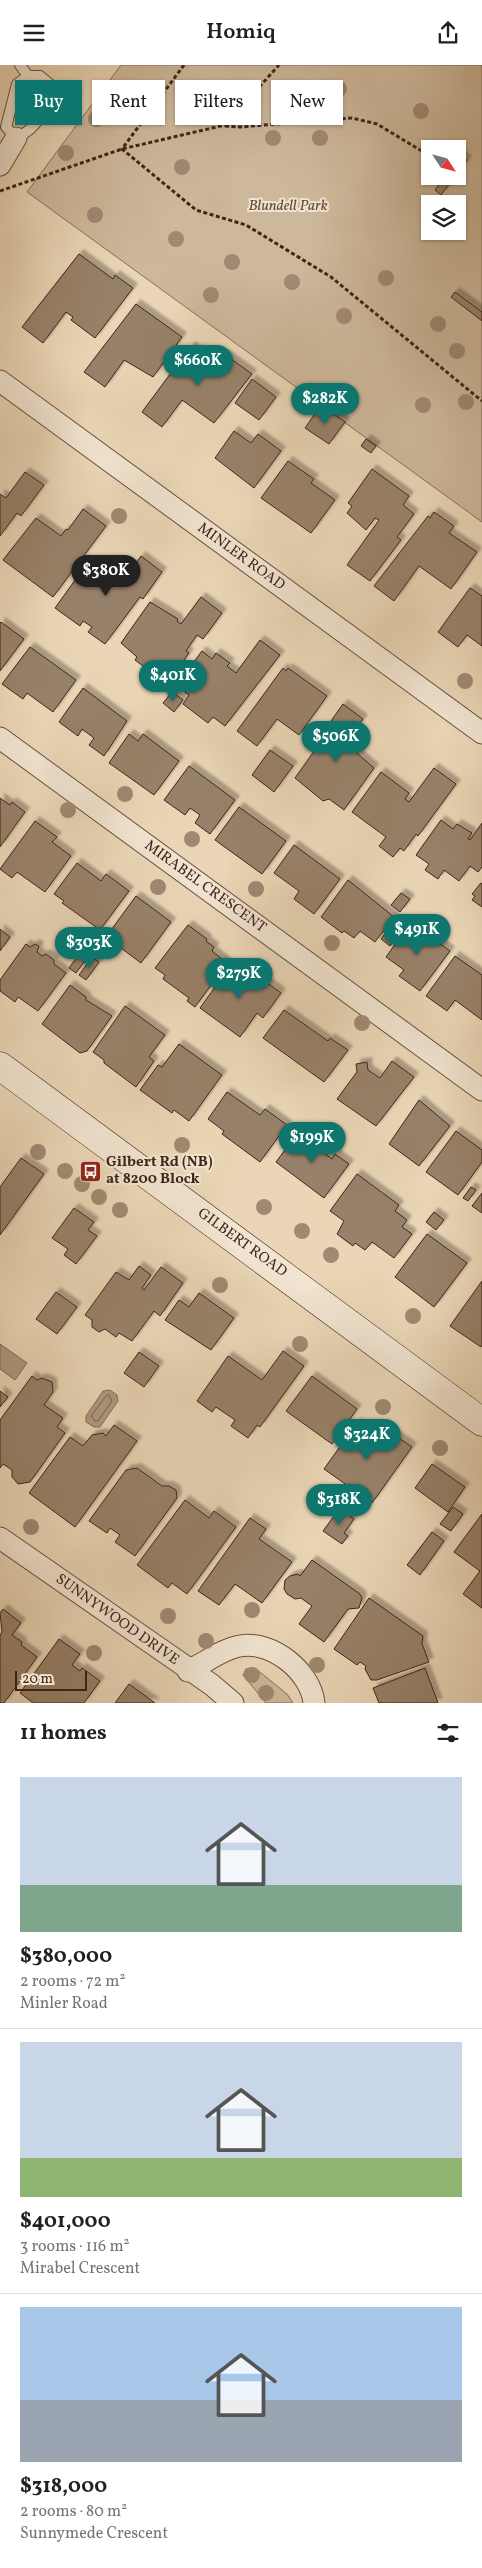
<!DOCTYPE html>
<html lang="en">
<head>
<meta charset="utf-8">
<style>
	:root { --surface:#fff; --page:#f6f6f6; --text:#202124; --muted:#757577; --line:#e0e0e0; --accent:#0f766e }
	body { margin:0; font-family:Vollkorn,serif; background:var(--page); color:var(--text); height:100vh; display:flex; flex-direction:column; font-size:19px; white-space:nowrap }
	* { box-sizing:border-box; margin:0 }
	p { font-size:16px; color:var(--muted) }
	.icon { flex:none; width:28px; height:28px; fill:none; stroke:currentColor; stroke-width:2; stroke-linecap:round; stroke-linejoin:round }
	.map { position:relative; height:1638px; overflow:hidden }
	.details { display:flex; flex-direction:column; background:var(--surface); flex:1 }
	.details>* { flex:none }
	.hud { position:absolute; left:15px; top:15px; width:452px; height:45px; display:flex; gap:10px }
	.needle { width:32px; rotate:126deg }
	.controls { position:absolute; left:421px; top:75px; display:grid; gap:10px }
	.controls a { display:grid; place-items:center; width:45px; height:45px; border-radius:0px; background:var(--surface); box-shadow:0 1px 4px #0004; font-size:25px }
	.scale { position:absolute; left:15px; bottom:12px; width:72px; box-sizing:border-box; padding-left:5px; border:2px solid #402519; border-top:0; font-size:14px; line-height:18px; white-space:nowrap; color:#402519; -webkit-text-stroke:4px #f1e4d0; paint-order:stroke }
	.price { position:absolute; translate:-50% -42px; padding:0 11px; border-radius:18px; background:var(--accent); color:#fff; font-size:16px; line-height:32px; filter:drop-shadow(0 1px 2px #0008) }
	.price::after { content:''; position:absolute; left:50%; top:30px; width:15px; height:11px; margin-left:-8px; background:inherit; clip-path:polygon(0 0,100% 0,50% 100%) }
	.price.on { background:#222; color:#fff }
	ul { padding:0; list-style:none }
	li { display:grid; align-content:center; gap:10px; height:265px; padding:0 20px }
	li+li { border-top:1px solid var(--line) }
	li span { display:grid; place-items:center; height:155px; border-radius:0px; color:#555 }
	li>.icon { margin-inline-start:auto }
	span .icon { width:90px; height:90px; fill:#fffc; stroke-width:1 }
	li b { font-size:21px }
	h2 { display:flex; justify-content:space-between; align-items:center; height:60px; padding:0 20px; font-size:21px }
	.chip { padding:0 18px; border-radius:0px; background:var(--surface); box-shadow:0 1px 4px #0004; font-size:18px; line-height:45px }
	.chip.on { background:var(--accent); color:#fff }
	header { display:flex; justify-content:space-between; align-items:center; height:65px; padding:0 20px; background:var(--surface); font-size:22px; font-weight:600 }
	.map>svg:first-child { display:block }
	.green { fill:#cdb89b; stroke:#866e5a; fill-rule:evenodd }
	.water { fill:#b09a81; stroke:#836b57 }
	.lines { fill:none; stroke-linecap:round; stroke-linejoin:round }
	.shore { stroke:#78604d; stroke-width:1 }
	.building { fill:#98816b; stroke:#402519; filter:url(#shadow) }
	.service-casing { stroke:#6a5140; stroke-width:12 }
	.minor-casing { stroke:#6a5140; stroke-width:23 }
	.secondary-casing { stroke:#402519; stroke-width:29 }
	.path { stroke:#402519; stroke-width:3; stroke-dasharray:4 2.5; stroke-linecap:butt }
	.service { stroke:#f1e4d0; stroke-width:10 }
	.minor { stroke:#f1e4d0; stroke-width:21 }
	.secondary { stroke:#f1e4d0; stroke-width:28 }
	.tree { fill:#a08972 }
	.labels { text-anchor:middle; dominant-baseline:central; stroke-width:4; stroke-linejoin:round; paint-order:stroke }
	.park-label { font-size:15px; font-style:italic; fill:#634a3a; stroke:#f1e4d0 }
	.street-label { font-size:15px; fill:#402519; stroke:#f1e4d0 }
	.poi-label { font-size:15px; font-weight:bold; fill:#402519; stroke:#f1e4d0; text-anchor:start }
</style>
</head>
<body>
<header><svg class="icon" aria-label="menu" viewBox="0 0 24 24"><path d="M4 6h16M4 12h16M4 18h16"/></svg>Homiq<svg class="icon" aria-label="share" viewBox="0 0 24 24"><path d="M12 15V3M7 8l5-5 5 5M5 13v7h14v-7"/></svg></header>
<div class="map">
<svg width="482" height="1638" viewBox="0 0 482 1638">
	<defs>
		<filter id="shadow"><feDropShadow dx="4.5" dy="-4.5" stdDeviation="1" flood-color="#0004"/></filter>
	</defs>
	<rect width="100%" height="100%" fill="#ead6b6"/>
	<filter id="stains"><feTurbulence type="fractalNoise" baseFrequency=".004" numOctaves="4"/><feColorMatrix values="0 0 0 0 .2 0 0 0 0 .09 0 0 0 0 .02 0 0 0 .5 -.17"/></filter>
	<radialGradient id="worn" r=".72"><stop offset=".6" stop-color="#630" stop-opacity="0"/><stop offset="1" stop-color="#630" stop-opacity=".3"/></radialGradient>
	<g class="green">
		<path d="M121,0H482V457L27,127ZM430,84H458V111H430ZM430,139H458V166H430Z"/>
		<polygon points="250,1603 256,1604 287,1629 293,1638 266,1638 243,1610 246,1604"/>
	</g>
	<g class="water">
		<polygon points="0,1279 27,1298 15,1315 0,1304"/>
		<polygon points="110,1325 117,1330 118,1336 100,1362 94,1362 86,1357 86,1351 103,1326"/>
	</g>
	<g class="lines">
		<polygon class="shore" points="109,1330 112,1336 98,1356 95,1356 91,1351 106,1331"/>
	</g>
	<g class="building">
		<polygon points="30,27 39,34 37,36 40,38 31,50 20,42"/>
		<polygon points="460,90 467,95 458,108 458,93"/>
		<polygon points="445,111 455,111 441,130 435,125"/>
		<polygon points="79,189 113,214 115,210 133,223 95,273 71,255 73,252 66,247 43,278 22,262"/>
		<polygon points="455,227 482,247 482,256 451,232"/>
		<polygon points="136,239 182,272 153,312 124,295 105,322 84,307"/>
		<polygon points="191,281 203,290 205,287 218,297 224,289 252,309 214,358 182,335 162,362 142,347"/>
		<polygon points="252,314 276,332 259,355 235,338"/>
		<polygon points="321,340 345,357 329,379 305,363"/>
		<polygon points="234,366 251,378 258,369 281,386 254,423 215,393"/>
		<polygon points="366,374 376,381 371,388 361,381"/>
		<polygon points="288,396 314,414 311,418 335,435 311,468 261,433"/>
		<polygon points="372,404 409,431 403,440 414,449 397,472 401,475 370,516 347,500 379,455 375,453 366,465 347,448 352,441 348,438"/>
		<polygon points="25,407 44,420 21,451 17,448 0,471 0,429 6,433"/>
		<polygon points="83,444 106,461 53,532 3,495 36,453 61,471 66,464 68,465"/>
		<polygon points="434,447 454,461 449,468 477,487 451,524 419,501 394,536 374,521 428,451 430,453"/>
		<polygon points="141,491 162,507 143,534 140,532 105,579 88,567 92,562 83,556 80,561 55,543 89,496 100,505 102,502 117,513 114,516 120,521"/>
		<polygon points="470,523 482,531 482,581 467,570 458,582 438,567"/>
		<polygon points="201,532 222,548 203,574 197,570 186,586 189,588 167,619 135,595 137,592 121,578 150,537 178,554 177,556 181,559"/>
		<polygon points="1,557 24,574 0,606 0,558"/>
		<polygon points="260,575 280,590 225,661 213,652 208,658 183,639 189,630 176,621 202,586 212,594 216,588 230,598 227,601 236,608"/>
		<polygon points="30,582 76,615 53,647 27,628 23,634 2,619"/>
		<polygon points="283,603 286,606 288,603 327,631 299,670 277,654 257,681 237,666"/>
		<polygon points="83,623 127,656 104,691 89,680 94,673 82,664 78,671 59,657"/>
		<polygon points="172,627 183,635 174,647 163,638"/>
		<polygon points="343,639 363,654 343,682 349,686 351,683 374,703 344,745 329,734 323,736 295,713 327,668 324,666"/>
		<polygon points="129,669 138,676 143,669 179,696 154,730 109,698"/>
		<polygon points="270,685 293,701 274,727 252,710"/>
		<polygon points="189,701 235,735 210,769 195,758 200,750 190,743 185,750 164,735"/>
		<polygon points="434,703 456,719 418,771 416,769 404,786 400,783 393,792 379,781 386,772 352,747 381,707 409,728 405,734 409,737"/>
		<polygon points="0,733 10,740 12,737 25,747 0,782"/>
		<polygon points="239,742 286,776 262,809 215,775"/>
		<polygon points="441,755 453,764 457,759 472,768 468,774 470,775 482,758 482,802 478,807 470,801 459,816 444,805 438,814 425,805 429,799 416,790"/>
		<polygon points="35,756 57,772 52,777 71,791 45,827 17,807 12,813 0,804"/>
		<polygon points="294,780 340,814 314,849 294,834 299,826 274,808"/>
		<polygon points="77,798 101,816 106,809 129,826 100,865 62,838 64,836 54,829"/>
		<polygon points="348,815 394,852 375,877 360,866 354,873 344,866 342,868 321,852"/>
		<polygon points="481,818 482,819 482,842 472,835 475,831 472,829"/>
		<polygon points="401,828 410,834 400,847 391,840"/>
		<polygon points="136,831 171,857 141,898 106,872"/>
		<polygon points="411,857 450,886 420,926 399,911 404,905 386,892"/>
		<polygon points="188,860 207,874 206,876 214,882 212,886 227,898 195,942 187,936 189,933 163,914 165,910 155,903"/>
		<polygon points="390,862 399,869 390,881 381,874"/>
		<polygon points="0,864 10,872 0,886"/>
		<polygon points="85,872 95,880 89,887 79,880"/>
		<polygon points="26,879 30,882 35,879 39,881 37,887 42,891 46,889 54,895 54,899 66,908 38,946 18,932 15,937 0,926 0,915"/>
		<polygon points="82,885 89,890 76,908 69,903"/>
		<polygon points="455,891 482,910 482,955 455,935 447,946 426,931"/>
		<polygon points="92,892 99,897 86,915 79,910"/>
		<polygon points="231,900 242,908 244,905 256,913 254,916 259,919 262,914 281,928 263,953 257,948 240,972 200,943"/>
		<polygon points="70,920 86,932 86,935 112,951 87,986 80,988 42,959"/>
		<polygon points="125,941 165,970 149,992 154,996 136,1022 104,998 104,995 93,987"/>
		<polygon points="284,945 328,976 330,973 348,985 324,1017 263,973"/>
		<polygon points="179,979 222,1010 189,1056 174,1045 172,1048 140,1025 158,1000 162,1002"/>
		<polygon points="392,996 414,1012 376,1061 337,1034 357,1007 356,999 367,997 368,1005 380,1013"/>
		<polygon points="227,1027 260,1050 265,1044 287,1060 260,1097 222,1069 224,1066 208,1054"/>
		<polygon points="419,1035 450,1061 419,1101 389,1079"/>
		<polygon points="300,1065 323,1081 320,1085 332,1094 335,1089 349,1099 324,1133 276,1097"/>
		<polygon points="456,1066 482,1085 482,1097 458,1130 426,1107"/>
		<polygon points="21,1093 44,1109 0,1170 0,1122"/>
		<polygon points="357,1109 399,1140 395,1146 407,1155 402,1162 412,1169 394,1193 372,1177 365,1185 355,1178 353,1181 337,1169 344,1156 330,1146"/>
		<polygon points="471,1122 476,1125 468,1136 463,1133"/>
		<polygon points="482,1128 482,1148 472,1141"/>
		<polygon points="74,1143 94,1157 88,1165 97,1171 76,1199 64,1190 68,1184 52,1173"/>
		<polygon points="434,1147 444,1155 436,1165 426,1157"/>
		<polygon points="427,1169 467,1198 434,1242 395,1212"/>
		<polygon points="139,1201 151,1210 142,1223 144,1225 161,1202 183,1218 160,1251 154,1246 132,1276 119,1268 116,1272 105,1264 99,1267 92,1262 92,1255 85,1250 116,1207 129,1215"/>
		<polygon points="482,1216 482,1280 481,1282 450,1261"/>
		<polygon points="56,1227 77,1242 57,1269 36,1254"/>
		<polygon points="199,1228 234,1253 211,1285 165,1255 179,1235 189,1242"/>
		<polygon points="283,1286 304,1301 260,1362 257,1360 248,1373 231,1361 235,1355 216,1342 212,1347 197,1336 228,1291 262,1315"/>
		<polygon points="139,1287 159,1301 144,1322 124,1308"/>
		<polygon points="32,1311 37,1315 42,1313 52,1317 53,1327 44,1340 63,1353 57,1362 65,1368 30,1417 18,1419 12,1412 12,1405 3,1399 0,1403 0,1355"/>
		<polygon points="312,1311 357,1344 332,1379 286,1346"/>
		<polygon points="0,1326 8,1332 0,1342"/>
		<polygon points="357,1358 383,1376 390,1367 412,1382 372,1438 324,1404"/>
		<polygon points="114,1360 137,1376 75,1462 29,1428 70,1372 83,1381 92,1370 103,1368 106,1371"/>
		<polygon points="432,1399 465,1422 448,1447 415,1423"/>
		<polygon points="137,1403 162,1421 169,1421 176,1425 177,1433 135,1491 115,1477 120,1470 110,1463 107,1468 89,1456 126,1405"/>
		<polygon points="185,1435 209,1453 214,1446 236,1462 187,1529 172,1518 168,1523 137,1500"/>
		<polygon points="453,1442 463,1449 451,1466 440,1459"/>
		<polygon points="340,1443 354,1454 344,1468 348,1471 342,1479 323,1466"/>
		<polygon points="482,1449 482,1543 463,1529 480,1506 454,1487"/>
		<polygon points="250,1453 266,1464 259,1474 292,1497 262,1538 235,1519 219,1540 198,1526"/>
		<polygon points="432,1467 444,1476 420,1510 407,1500"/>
		<polygon points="312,1495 360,1529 362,1533 359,1543 348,1544 324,1577 299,1559 312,1541 301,1533 295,1534 287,1529 284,1524 285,1515 290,1511 298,1509 300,1511"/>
		<polygon points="369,1533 423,1571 422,1579 429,1597 377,1615 371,1615 365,1604 366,1601 360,1597 357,1600 334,1584"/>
		<polygon points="3,1544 21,1558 12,1570 22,1577 21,1580 37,1592 4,1638 0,1638 0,1570 2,1567 0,1548"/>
		<polygon points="59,1574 80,1589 72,1600 80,1606 82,1603 100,1616 84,1638 33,1638 20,1628"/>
		<polygon points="425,1603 438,1638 379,1638 373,1623"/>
		<polygon points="129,1619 155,1638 115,1638"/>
	</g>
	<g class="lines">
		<defs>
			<g id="service">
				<polyline points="20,0 28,11"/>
				<path d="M28,11H40L52,21C48,43 37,64 16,73L6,62L17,19Z"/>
			</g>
			<g id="minor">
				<polyline points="0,100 16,73"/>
				<polyline points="0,316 482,668"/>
				<polyline points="0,673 482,1025"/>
				<polyline points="0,1473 212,1620 233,1638"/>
				<path d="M188,1606C205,1598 222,1584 240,1581C272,1575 311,1607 314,1638"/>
			</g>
			<polyline id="secondary" points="0,1001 482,1357"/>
		</defs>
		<use href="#service" class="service-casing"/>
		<use href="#minor" class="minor-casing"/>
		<use href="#secondary" class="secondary-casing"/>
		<g class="path">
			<polyline points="184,0 122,84 196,145 246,160 331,212 482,336"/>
			<polyline points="225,61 240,62 352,53 377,59 430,91"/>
			<polyline points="0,126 122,84 225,60 279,0"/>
		</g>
		<use href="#service" class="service"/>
		<use href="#minor" class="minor"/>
		<use href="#secondary" class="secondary"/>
	</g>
	<g class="tree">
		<circle cx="339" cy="24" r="8"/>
		<circle cx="204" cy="27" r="8"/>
		<circle cx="309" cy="35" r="8"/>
		<circle cx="134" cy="44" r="8"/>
		<circle cx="421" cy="46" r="8"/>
		<circle cx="96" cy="54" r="8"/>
		<circle cx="273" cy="73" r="8"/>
		<circle cx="320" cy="73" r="8"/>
		<circle cx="66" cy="88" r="8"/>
		<circle cx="182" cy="102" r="8"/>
		<circle cx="95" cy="150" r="8"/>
		<circle cx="176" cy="174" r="8"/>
		<circle cx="232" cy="197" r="8"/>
		<circle cx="386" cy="213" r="8"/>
		<circle cx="292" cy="217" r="8"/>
		<circle cx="211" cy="230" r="8"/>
		<circle cx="344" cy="251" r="8"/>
		<circle cx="438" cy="259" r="8"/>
		<circle cx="457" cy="286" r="8"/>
		<circle cx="466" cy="337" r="8"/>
		<circle cx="423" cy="340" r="8"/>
		<circle cx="119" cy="451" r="8"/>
		<circle cx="465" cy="616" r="8"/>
		<circle cx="125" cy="729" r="8"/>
		<circle cx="68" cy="745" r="8"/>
		<circle cx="192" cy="774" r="8"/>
		<circle cx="158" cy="822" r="8"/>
		<circle cx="256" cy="824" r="8"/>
		<circle cx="332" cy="878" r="8"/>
		<circle cx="362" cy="958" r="8"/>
		<circle cx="182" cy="1080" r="8"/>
		<circle cx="38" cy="1087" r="8"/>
		<circle cx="65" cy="1106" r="8"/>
		<circle cx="82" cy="1119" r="8"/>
		<circle cx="99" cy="1132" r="8"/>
		<circle cx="264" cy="1142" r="8"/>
		<circle cx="120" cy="1145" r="8"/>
		<circle cx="302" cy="1166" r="8"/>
		<circle cx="331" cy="1190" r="8"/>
		<circle cx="220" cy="1220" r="8"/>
		<circle cx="413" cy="1251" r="8"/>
		<circle cx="300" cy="1279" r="8"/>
		<circle cx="383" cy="1342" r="8"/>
		<circle cx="440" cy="1383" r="8"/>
		<circle cx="31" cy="1462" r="8"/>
		<circle cx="252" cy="1545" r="8"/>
		<circle cx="168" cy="1551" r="8"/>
		<circle cx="206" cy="1576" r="8"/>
		<circle cx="94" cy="1588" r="8"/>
		<circle cx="317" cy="1600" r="8"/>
		<circle cx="252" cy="1610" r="8"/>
		<circle cx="266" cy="1628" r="8"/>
	</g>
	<defs>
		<symbol id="bus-square" viewBox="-11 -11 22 22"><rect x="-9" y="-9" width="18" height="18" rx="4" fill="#8f2418" stroke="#f1e4d0"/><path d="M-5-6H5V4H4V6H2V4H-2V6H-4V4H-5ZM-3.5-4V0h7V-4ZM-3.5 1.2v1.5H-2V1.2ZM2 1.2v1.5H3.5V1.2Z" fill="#fff"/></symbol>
	</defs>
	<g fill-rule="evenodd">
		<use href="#bus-square" x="78" y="1094" width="25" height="25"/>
	</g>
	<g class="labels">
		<g class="park-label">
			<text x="288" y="141">Blundell Park</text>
		</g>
		<g class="street-label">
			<text transform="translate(241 492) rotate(36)">MINLER ROAD</text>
			<text transform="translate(205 822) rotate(36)">MIRABEL CRESCENT</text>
			<text transform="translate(242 1178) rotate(36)">GILBERT ROAD</text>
			<text transform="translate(117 1555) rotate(35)">SUNNYWOOD DRIVE</text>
		</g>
		<g class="poi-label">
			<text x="106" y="1097">Gilbert Rd (NB)<tspan x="106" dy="17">at 8200 Block</tspan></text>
		</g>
	</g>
	<rect width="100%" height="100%" filter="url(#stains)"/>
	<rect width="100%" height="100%" fill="url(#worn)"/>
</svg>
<div class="controls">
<a><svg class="needle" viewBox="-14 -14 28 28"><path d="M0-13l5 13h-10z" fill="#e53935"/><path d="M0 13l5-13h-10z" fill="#757577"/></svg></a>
<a><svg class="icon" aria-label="layers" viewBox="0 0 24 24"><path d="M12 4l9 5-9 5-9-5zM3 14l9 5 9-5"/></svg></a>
</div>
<div class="scale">20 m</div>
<b class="price" style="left:198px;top:322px">$660K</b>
<b class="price" style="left:325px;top:360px">$282K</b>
<b class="price on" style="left:106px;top:532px">$380K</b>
<b class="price" style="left:173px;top:637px">$401K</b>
<b class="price" style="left:336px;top:698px">$506K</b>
<b class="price" style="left:417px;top:891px">$491K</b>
<b class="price" style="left:89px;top:904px">$303K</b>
<b class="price" style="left:239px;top:935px">$279K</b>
<b class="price" style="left:312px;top:1099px">$199K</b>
<b class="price" style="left:367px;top:1396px">$324K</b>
<b class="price" style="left:339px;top:1461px">$318K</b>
<div class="hud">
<a class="chip on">Buy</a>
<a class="chip">Rent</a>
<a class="chip">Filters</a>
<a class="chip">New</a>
</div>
</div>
<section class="details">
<h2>11 homes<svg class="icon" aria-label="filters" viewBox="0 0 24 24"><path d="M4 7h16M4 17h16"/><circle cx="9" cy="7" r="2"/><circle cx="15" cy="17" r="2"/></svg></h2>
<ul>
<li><span style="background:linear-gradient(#c9d6e8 70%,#7fa58c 0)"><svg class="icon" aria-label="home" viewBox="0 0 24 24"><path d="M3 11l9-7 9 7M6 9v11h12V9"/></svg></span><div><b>$380,000</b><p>2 rooms · 72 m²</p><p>Minler Road</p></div></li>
<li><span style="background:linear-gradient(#c9d6e8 75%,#8fb573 0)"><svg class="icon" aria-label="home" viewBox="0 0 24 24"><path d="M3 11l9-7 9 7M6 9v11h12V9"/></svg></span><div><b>$401,000</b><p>3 rooms · 116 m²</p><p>Mirabel Crescent</p></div></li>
<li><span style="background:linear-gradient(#a9c7e8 60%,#9aa5b1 0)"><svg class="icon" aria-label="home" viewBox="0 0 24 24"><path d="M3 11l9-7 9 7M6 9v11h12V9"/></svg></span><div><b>$318,000</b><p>2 rooms · 80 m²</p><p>Sunnymede Crescent</p></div></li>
</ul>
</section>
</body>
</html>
